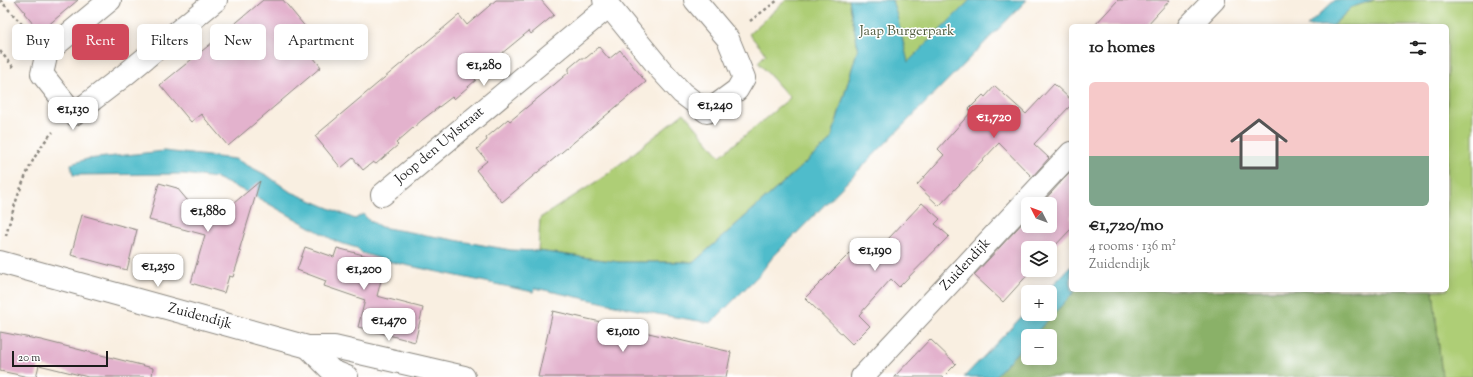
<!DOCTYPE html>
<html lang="en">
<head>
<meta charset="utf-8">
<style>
	:root { --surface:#fff; --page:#f2f2f2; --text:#222; --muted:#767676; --line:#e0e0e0; --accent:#d1495b }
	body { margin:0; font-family:"Sorts Mill Goudy",serif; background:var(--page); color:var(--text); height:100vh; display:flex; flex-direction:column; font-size:15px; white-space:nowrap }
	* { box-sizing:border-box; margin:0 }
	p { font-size:13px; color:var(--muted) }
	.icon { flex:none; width:22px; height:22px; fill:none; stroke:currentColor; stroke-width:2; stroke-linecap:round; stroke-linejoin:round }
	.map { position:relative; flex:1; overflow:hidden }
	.sheet { position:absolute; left:1069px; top:24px; width:380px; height:268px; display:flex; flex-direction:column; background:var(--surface); border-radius:6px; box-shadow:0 2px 10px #0003 }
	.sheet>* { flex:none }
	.hud { position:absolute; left:12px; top:24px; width:380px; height:36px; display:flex; gap:8px }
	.needle { width:26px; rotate:312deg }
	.buttons { position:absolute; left:1021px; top:197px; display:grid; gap:8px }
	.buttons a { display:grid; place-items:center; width:36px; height:36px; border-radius:6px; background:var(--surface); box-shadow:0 2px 10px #0003; font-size:20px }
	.scale { position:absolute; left:12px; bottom:10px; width:96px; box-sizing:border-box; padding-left:4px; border:2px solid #1c1c1c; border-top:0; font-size:11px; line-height:14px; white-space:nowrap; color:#1c1c1c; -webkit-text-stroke:3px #fff; paint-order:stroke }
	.price { position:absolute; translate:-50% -34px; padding:0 9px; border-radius:8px; background:#fff; color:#222; font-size:13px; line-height:26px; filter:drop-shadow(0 1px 2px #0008) }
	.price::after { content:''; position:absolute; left:50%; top:24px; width:12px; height:9px; margin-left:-6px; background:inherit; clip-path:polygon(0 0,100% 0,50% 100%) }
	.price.selected { background:var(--accent); color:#fff }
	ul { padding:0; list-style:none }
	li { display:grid; align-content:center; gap:8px; height:212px; padding:0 20px }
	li+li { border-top:1px solid var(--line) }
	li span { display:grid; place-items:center; height:124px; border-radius:6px; color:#555 }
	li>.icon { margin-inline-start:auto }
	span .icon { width:72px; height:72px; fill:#fffc; stroke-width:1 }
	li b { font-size:17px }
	h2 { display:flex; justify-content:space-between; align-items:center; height:48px; padding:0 20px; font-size:17px }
	.pill { padding:0 14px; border-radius:6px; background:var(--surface); box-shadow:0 2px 10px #0003; font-size:14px; line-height:36px }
	.pill.selected { background:var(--accent); color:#fff }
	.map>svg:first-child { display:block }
	.green { fill:#aece76; stroke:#657549 }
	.forest { fill:#8ab167; stroke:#536642 }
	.water { fill:#50bccb; stroke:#366c74 }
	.building { fill:#e3b2cd }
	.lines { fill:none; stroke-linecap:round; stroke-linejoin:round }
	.street-casing { stroke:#8a867e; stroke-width:24 }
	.path { stroke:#8a867e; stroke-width:2.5; stroke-dasharray:3 3; stroke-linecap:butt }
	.street { stroke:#fff; stroke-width:22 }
	.labels { text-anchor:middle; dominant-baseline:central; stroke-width:3; stroke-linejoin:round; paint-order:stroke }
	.park-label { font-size:14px; fill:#4f5a3c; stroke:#fff }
	.street-label { font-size:14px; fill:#1c1c1c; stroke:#fff }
</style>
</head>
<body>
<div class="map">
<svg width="1473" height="377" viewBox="0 0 1473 377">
	<rect width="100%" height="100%" fill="#fff"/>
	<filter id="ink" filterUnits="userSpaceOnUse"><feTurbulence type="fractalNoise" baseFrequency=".025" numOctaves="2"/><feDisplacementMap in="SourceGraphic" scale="8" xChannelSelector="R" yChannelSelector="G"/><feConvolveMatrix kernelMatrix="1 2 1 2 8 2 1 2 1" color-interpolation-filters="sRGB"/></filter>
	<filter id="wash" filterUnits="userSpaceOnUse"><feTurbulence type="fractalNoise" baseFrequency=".012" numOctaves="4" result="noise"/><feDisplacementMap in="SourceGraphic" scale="16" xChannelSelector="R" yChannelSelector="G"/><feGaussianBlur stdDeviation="0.9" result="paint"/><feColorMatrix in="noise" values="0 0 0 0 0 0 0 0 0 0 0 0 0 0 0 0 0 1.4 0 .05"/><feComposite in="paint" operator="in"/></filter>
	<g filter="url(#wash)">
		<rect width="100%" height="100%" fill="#f9efe1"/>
		<g class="green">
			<polygon points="786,0 849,0 858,48 831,140 694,262 619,262 538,251 540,218 605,176 684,113 720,156 790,98 758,62 766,54 749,34"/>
			<polygon points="866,0 984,0 891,93"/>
			<polygon points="1374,0 1473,0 1473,377 1442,377 1433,290 1447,290 1447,26 1332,26 1352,7"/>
		</g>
		<polygon class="forest" points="1076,290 1433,290 1442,377 994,377 1028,341 1028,358 1050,358 1050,336 1033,336"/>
		<g class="water">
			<polygon points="849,0 892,0 897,16 908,62 970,0 1027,0 772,258 759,275 711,323 657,314 535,288 533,292 391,262 362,253 357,248 337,242 251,194 216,178 183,174 73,175 71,164 87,159 164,151 235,159 268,176 289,191 355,219 363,214 369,220 381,227 511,250 538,251 619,262 694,262 831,140 858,48"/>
			<polygon points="1335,0 1374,0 1352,7 1332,26 1307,26"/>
			<polygon points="1071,266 1071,290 1076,290 1033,336 1028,336 1028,341 994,377 964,377 1028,310 1028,314 1050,314 1050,292 1046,292"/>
		</g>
		<g id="blocks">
			<g class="building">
				<polygon points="15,0 78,0 40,32 24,13 25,12"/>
				<polygon points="263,0 283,0 312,35 302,43 321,67 228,146 201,114 191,122 160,85 218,38"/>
				<polygon points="496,0 541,0 554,15 531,34 529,31 484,68 485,69 474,78 476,80 454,99 452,97 422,120 396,143 398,145 376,164 373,162 363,170 353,158 341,168 315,136 459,15 467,25"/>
				<polygon points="1118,0 1170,0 1146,26 1094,26"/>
				<polygon points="599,47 609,59 620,50 646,82 502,202 476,170 487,161 477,149 487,140 486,138 508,119 510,121 555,84 569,72 569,68 581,58 586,58"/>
				<polygon points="1054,84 1071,100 1071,105 1034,144 1049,158 1032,177 999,143 939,206 917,185 944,155 938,149 971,112 969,109 983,95 985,97 995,86 1026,114"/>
				<polygon points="1071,171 1071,229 1050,251 1050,248 1028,248 1028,270 1032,270 1003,302 974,275 1028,217 1028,226 1050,226 1050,204 1041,204"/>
				<polygon points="260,181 239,251 241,252 233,277 229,276 224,293 191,283 205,235 149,220 159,183 177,188 208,225"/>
				<polygon points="922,203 940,219 935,224 949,236 899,287 891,279 859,315 870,326 852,344 805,298 859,244 872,256"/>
				<polygon points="82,215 137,230 127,270 71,255"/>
				<polygon points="305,247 334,257 337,248 386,261 377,296 423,308 415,342 358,327 365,300 324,286 326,281 297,270"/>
				<polygon points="553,311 731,352 726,377 538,377"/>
				<polygon points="0,332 41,340 153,368 152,377 88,377 39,365 36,377 29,377 0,371"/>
				<polygon points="930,339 956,364 943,377 894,377"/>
			</g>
		</g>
	</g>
	<g filter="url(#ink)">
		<use href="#blocks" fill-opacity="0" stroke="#8a867e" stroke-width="1"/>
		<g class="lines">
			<defs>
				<g id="street">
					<polyline points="110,0 47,52 42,74 74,114 126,74 216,0"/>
					<polyline points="604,0 661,70 682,93 707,112 737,90 744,78 728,39 695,0"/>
					<polyline points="1189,26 1214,0"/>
					<polyline points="382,195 609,6"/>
					<polyline points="0,262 308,347 334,347 464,377"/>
					<polyline points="308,347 332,371 347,377"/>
					<polyline points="862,377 1071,153"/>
				</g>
			</defs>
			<use href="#street" class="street-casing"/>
			<g class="path">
				<polyline points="0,0 28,31"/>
				<polyline points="750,21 778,0"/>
				<polyline points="0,51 14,68"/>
				<path d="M6,236C14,204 29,156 53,132"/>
			</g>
			<use href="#street" class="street"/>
		</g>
	</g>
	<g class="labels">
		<g class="park-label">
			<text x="907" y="32">Jaap Burgerpark</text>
		</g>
		<g class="street-label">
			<text transform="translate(440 146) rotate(-40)">Joop den Uylstraat</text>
			<text transform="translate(966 265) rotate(-47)">Zuidendijk</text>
			<text transform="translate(200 317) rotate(15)">Zuidendijk</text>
		</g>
	</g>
</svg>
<div class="buttons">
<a><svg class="needle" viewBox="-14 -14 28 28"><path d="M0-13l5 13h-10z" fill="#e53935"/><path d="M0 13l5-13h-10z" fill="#767676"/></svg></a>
<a><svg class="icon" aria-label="layers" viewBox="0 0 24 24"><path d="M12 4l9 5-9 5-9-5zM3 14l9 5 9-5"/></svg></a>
<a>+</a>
<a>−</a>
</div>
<div class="scale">20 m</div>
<b class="price" style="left:484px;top:87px">€1,280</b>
<b class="price" style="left:715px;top:127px">€1,240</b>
<b class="price" style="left:73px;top:131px">€1,130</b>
<b class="price selected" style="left:994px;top:139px">€1,720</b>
<b class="price" style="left:208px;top:233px">€1,880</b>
<b class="price" style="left:875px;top:272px">€1,190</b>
<b class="price" style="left:158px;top:288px">€1,250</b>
<b class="price" style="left:364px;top:291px">€1,200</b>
<b class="price" style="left:389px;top:342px">€1,470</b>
<b class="price" style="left:623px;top:353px">€1,010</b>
<div class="hud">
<a class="pill">Buy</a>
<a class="pill selected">Rent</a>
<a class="pill">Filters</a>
<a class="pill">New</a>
<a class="pill">Apartment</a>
</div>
<section class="sheet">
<h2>10 homes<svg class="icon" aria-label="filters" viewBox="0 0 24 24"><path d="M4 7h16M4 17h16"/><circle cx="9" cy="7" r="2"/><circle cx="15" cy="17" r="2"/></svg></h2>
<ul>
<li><span style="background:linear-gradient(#f6c9c9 60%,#7fa58c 0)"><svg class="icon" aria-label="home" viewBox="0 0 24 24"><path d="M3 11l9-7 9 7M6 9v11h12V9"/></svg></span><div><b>€1,720/mo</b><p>4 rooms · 136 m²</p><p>Zuidendijk</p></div></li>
</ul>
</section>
</div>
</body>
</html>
